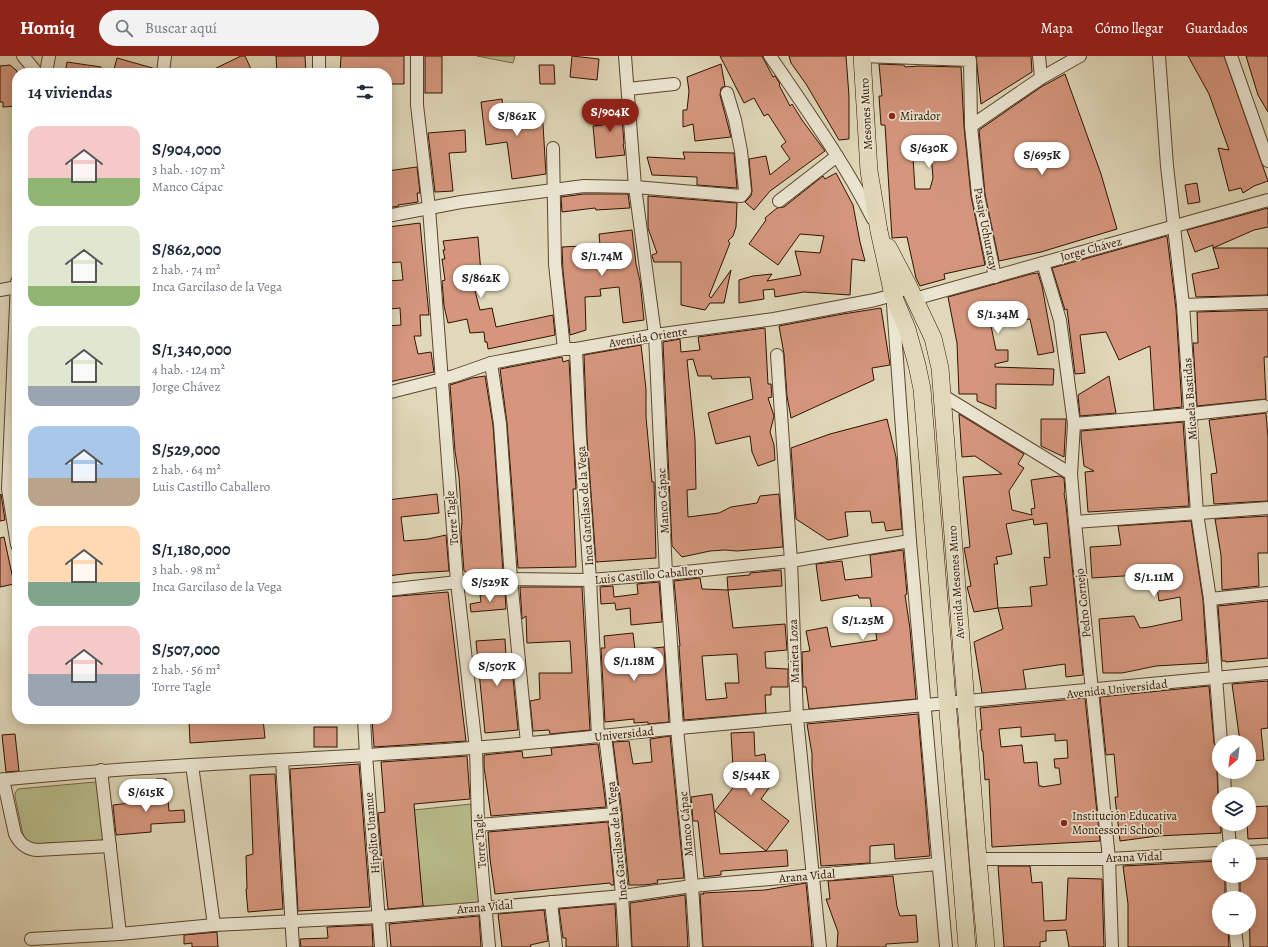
<!DOCTYPE html>
<html lang="es">
<head>
<meta charset="utf-8">
<style>
	:root { --surface:#fff; --page:#f2f2f3; --text:#1f2937; --muted:#747a83; --accent:#8f2418 }
	body { margin:0; font-family:Alegreya,serif; background:var(--page); color:var(--text); height:100vh; display:flex; flex-direction:column; font-size:15px; white-space:nowrap }
	* { box-sizing:border-box; margin:0 }
	p { font-size:13px; color:var(--muted) }
	.icon { flex:none; width:22px; height:22px; fill:none; stroke:currentColor; stroke-width:2; stroke-linecap:round; stroke-linejoin:round }
	.map { position:relative; flex:1; overflow:hidden }
	.panel { position:absolute; left:12px; top:12px; width:380px; height:656px; display:flex; flex-direction:column; background:var(--surface); border-radius:16px; box-shadow:0 2px 10px #0003 }
	.panel>* { flex:none }
	.needle { width:26px; rotate:208deg }
	.buttons { position:absolute; left:1212px; top:679px; display:grid; gap:8px }
	.buttons a { display:grid; place-items:center; width:44px; height:44px; border-radius:50%; background:var(--surface); box-shadow:0 2px 10px #0003; font-size:20px }
	.price { position:absolute; translate:-50% -34px; padding:0 9px; border-radius:14px; background:#fff; color:#222; font-size:13px; line-height:26px; filter:drop-shadow(0 1px 2px #0008) }
	.price::after { content:''; position:absolute; left:50%; top:24px; width:12px; height:9px; margin-left:-6px; background:inherit; clip-path:polygon(0 0,100% 0,50% 100%) }
	.price.on { background:var(--accent); color:#fff }
	ul { padding:0; list-style:none }
	li { display:flex; align-items:center; gap:12px; height:100px; padding:0 16px }
	li span { display:grid; place-items:center; flex:none; width:112px; height:80px; border-radius:12px; color:#555 }
	li>.icon { margin-inline-start:auto }
	span .icon { width:48px; height:48px; fill:#fffc; stroke-width:1 }
	li b { font-size:17px }
	h2 { display:flex; justify-content:space-between; align-items:center; height:48px; padding:0 16px; font-size:17px }
	header { display:flex; align-items:center; gap:24px; box-sizing:border-box; height:56px; padding:0 20px; background:var(--accent); color:#fff }
	header strong { font-size:19px }
	nav { display:flex; gap:22px; margin-inline-start:auto; font-size:14px }
	.search { width:280px; height:36px; background:var(--page); display:flex; align-items:center; gap:10px; box-sizing:border-box; padding:0 14px; border-radius:22px; color:var(--muted); font-size:15px }
	.map>svg:first-child { display:block }
	.green { fill:#b8bd8b; stroke:#746846 }
	.building { fill:#d5967d; stroke:#301200; fill-rule:evenodd }
	.lines { fill:none; stroke-linecap:round; stroke-linejoin:round }
	.minor-casing { stroke:#5c442e; stroke-width:14 }
	.highway-casing { stroke:#301200; stroke-width:18 }
	.minor { stroke:#ebe6d2; stroke-width:12 }
	.highway { stroke:#e0d8b9; stroke-width:17 }
	.poi-dot { fill:#8f2418; stroke:#ebe6d2; stroke-width:1.5 }
	.labels { text-anchor:middle; dominant-baseline:central; stroke-width:3.5; stroke-linejoin:round; paint-order:stroke }
	.street-label { font-size:12px; fill:#301200; stroke:#ebe6d2 }
	.poi-label { font-size:12px; fill:#301200; stroke:#ebe6d2; text-anchor:start }
</style>
</head>
<body>
<header>
<strong>Homiq</strong>
<div class="search"><svg class="icon" aria-label="search" viewBox="0 0 24 24"><circle cx="10" cy="10" r="6"/><path d="M15 15l6 6"/></svg>Buscar aquí</div>
<nav><a>Mapa</a><a>Cómo llegar</a><a>Guardados</a></nav>
</header>
<div class="map">
<svg width="1268" height="891" viewBox="0 0 1268 891">
	<rect width="100%" height="100%" fill="#e0d8b9"/>
	<filter id="stains"><feTurbulence type="fractalNoise" baseFrequency=".005" numOctaves="4"/><feColorMatrix values="0 0 0 0 .2 0 0 0 0 .09 0 0 0 0 .02 0 0 0 .5 -.17"/></filter>
	<radialGradient id="worn" r=".72"><stop offset=".6" stop-color="#630" stop-opacity="0"/><stop offset="1" stop-color="#630" stop-opacity=".3"/></radialGradient>
	<g class="green">
		<polygon points="477,0 515,0 513,7"/>
		<polygon points="95,726 98,728 105,782 100,785 31,788 24,783 15,741 15,737 18,733"/>
		<polygon points="471,748 480,849 423,850 414,754"/>
	</g>
	<g class="building">
		<polygon points="241,0 245,0 251,13 242,17 206,17"/>
		<polygon points="276,0 305,0 306,17 277,17"/>
		<polygon points="341,0 404,0 404,28 387,28 387,17 340,17"/>
		<rect x="425" y="0" width="17" height="37"/>
		<polygon points="572,0 599,3 597,24 570,21"/>
		<polygon points="720,0 762,0 773,21 775,20 780,28 779,29 790,50 792,48 802,64 825,95 770,135 754,154 745,146 751,140 752,135 749,103 766,100 770,119 790,103 781,90 786,86 768,58 764,60 754,42 744,47"/>
		<polygon points="789,0 846,0 849,40 849,83 839,84 806,28 791,7"/>
		<polygon points="976,0 1031,0 1032,16 981,48"/>
		<polygon points="1188,0 1224,0 1268,125 1254,130 1243,137 1241,132 1229,135 1218,92 1229,94 1209,38"/>
		<polygon points="1246,0 1268,0 1268,56 1258,39"/>
		<polygon points="117,2 156,13 156,17 113,17"/>
		<polygon points="67,6 101,11 101,17 65,17"/>
		<polygon points="721,8 725,30 721,32 720,39 731,81 695,85 693,68 683,71 683,54 687,54 689,35 687,21"/>
		<path d="M879,8L904,9L905,11L919,10L961,11L964,71L971,140L985,209L944,218L945,223L920,230L916,222L907,181L892,182L885,69H881L879,40H882ZM930,85L933,122L930,133H915L912,86Z"/>
		<polygon points="10,9 17,15 17,50 3,51 3,46 0,46 0,10"/>
		<polygon points="539,9 554,9 555,28 540,28"/>
		<polygon points="1065,18 1101,118 1117,173 1041,196 999,205 985,138 979,74 1041,31"/>
		<polygon points="502,43 503,55 542,52 546,118 512,123 507,86 486,89 481,46"/>
		<polygon points="621,48 624,88 623,88 625,99 596,102 593,70 603,69 601,50"/>
		<polygon points="465,74 466,96 449,97 453,135 435,136 428,77"/>
		<polygon points="683,96 734,97 737,132 697,129 697,121 652,119 647,101 685,103"/>
		<polygon points="417,111 420,137 417,137 418,146 398,149 399,150 387,152 387,115"/>
		<polygon points="836,117 853,149 860,186 865,205 852,203 850,239 804,236 775,241 774,233 763,234 764,243 739,247 739,224 753,220 772,218 767,225 801,219 795,195 820,197 824,180 800,178 778,209 749,188 766,164 765,162 777,152 784,151 823,120 825,123"/>
		<polygon points="1197,127 1200,146 1188,148 1185,129"/>
		<polygon points="584,138 628,138 630,152 596,154 595,152 562,156 561,141"/>
		<polygon points="648,140 737,147 736,171 733,180 728,185 730,187 709,240 711,242 731,214 724,247 710,247 705,254 681,249 681,206 654,206 652,200 652,199 657,197 648,172"/>
		<polygon points="1268,152 1268,171 1254,174 1213,192 1213,189 1195,196 1187,174"/>
		<polygon points="420,167 429,259 420,259 421,280 414,280 418,298 431,296 434,316 389,326 388,324 387,324 387,270 401,269 400,252 390,253 387,225 403,224 401,206 387,207 387,184 390,183 388,171"/>
		<polygon points="632,174 636,208 640,225 644,264 623,267 619,231 600,233 601,240 585,241 586,274 570,279 563,215 562,191 600,189 599,178"/>
		<polygon points="1167,180 1176,253 1182,351 1154,354 1150,290 1119,304 1106,276 1080,279 1085,317 1075,318 1067,253 1065,254 1052,212"/>
		<polygon points="478,181 481,217 479,217 481,234 475,235 480,254 492,252 496,271 553,259 555,279 488,293 487,286 485,286 484,276 470,277 467,263 448,267 444,250 442,225 445,224 442,203 445,203 443,194 445,194 443,185"/>
		<polygon points="1213,192 1268,192 1268,239 1196,241 1192,218 1219,212"/>
		<polygon points="1038,217 1042,230 1054,296 1038,299 1030,263 991,270 996,294 1008,294 1008,305 995,308 995,311 1054,313 1053,329 996,328 996,353 977,345 977,338 959,338 957,287 948,241 1031,218"/>
		<polygon points="881,252 890,309 872,312 874,324 791,362 787,340 784,298 779,270 843,258"/>
		<polygon points="1268,254 1268,301 1264,301 1266,343 1197,350 1193,287 1198,287 1197,256"/>
		<polygon points="765,272 768,328 771,328 772,341 768,342 774,360 770,376 774,389 775,404 758,410 752,396 750,380 716,388 708,357 753,343 750,321 712,323 711,320 698,320 693,303 687,304 695,383 696,433 687,434 688,461 719,457 731,451 757,447 760,440 779,438 783,491 737,495 725,494 710,495 682,501 672,490 663,286 680,283 681,296 700,294 698,281"/>
		<polygon points="641,289 646,333 646,361 652,426 654,426 656,502 596,506 587,381 584,299"/>
		<polygon points="562,301 563,306 569,304 576,433 573,433 576,511 518,512 507,367 500,313"/>
		<polygon points="485,320 493,369 503,516 470,518 464,515 461,476 462,466 459,421 455,395 450,329 472,322"/>
		<polygon points="1109,320 1116,357 1080,360 1078,339"/>
		<polygon points="1266,357 1268,382 1268,445 1214,448 1211,418 1217,417 1209,364"/>
		<path d="M959,358L1024,398L1018,408L1024,412L1009,435L1012,454L1032,459L1031,453L1035,452L1031,424L1059,420L1064,422L1065,436L1064,437L1066,449L1083,619L1066,621L1065,608L1023,614L1026,633L982,637L974,586L1003,573L998,552L974,556L967,531L971,530L964,492L970,491L963,421L1002,418L975,400L962,401ZM1033,463L1034,469L1047,467L1050,502L1044,501L1047,529L1030,531L1032,550L998,552L994,508H998L996,501L1012,498L1006,468Z"/>
		<polygon points="887,363 896,401 902,473 886,475 884,466 872,467 870,455 845,456 848,480 828,484 796,463 791,392 830,378"/>
		<polygon points="1041,363 1066,363 1064,401 1041,390"/>
		<polygon points="1183,366 1189,450 1088,456 1085,416 1094,415 1084,410 1081,382 1081,375"/>
		<polygon points="1,438 5,464 0,465 0,439"/>
		<polygon points="437,438 439,457 401,461 404,485 428,483 446,479 449,515 412,517 387,520 387,444"/>
		<polygon points="1268,460 1268,497 1258,497 1259,530 1222,534 1221,499 1215,463"/>
		<polygon points="1191,465 1203,544 1207,607 1156,610 1122,617 1103,617 1099,563 1134,560 1140,572 1149,571 1182,564 1180,541 1159,545 1155,518 1092,522 1090,491 1121,489 1118,470"/>
		<polygon points="4,481 14,528 0,531 0,482"/>
		<polygon points="903,494 907,538 905,539 910,573 916,643 809,653 806,631 803,631 802,596 810,595 806,575 827,571 831,591 877,584 870,542 859,542 858,539 821,545 816,508 842,505 845,524 872,521 870,499"/>
		<polygon points="781,514 782,530 728,534 727,521 750,519 750,517"/>
		<path d="M700,522L702,533L728,534L733,572L785,568L787,594L765,596L766,612L788,613V631H771V639H765L766,657L684,664L679,590H680L674,525ZM737,598L739,627H725L727,642L706,644L702,600Z"/>
		<polygon points="659,526 662,566 631,569 630,552 616,554 615,547 601,548 600,531 613,530 614,541 638,538 637,528"/>
		<polygon points="520,531 582,531 590,674 550,678 549,674 533,675 530,645 540,643 539,617 572,617 570,585 527,587 526,560 522,563"/>
		<polygon points="448,536 466,685 374,691 372,663 387,663 387,541"/>
		<polygon points="505,537 506,553 471,556 470,548 481,546 480,539"/>
		<polygon points="1268,545 1268,602 1226,606 1226,605 1222,605 1218,550"/>
		<polygon points="633,577 635,594 664,591 669,666 648,668 648,666 634,667 634,663 605,666 601,592 605,592 604,580"/>
		<polygon points="505,583 506,601 511,601 518,674 485,677 476,585"/>
		<polygon points="1268,625 1268,672 1261,673 1264,704 1249,705 1249,686 1240,686 1232,628"/>
		<polygon points="1209,630 1214,687 1217,692 1219,711 1217,716 1218,738 1219,742 1219,768 1221,768 1221,777 1157,780 1120,785 1115,741 1118,741 1114,698 1106,699 1100,641"/>
		<path d="M1085,642L1100,785L992,791L989,723L985,724L983,695H982L980,674H982L980,652ZM1021,671V681L1055,678V685L1067,684L1068,702L1054,703L1055,712H1059L1061,728L1042,731V730H1039L1037,706L1024,707L1022,689L1001,691L999,673Z"/>
		<polygon points="918,658 930,800 895,803 894,788 870,790 870,807 821,810 812,713 812,698 807,668"/>
		<polygon points="189,663 263,663 265,682 190,687"/>
		<rect x="314" y="671" width="23" height="20"/>
		<polygon points="754,676 755,700 765,698 766,709 760,724 769,732 761,743 789,765 766,795 715,755 739,724 738,711 733,712 731,677"/>
		<polygon points="15,678 19,715 6,716 2,679"/>
		<polygon points="670,680 684,822 657,824 658,827 645,829 629,829 622,757 613,686 629,685 633,708 652,706 650,683"/>
		<polygon points="598,688 606,751 491,760 484,711 484,699 522,695 523,702 552,699 551,692"/>
		<polygon points="467,700 470,743 414,748 423,850 388,853 383,803 382,804 378,757 385,756 381,706"/>
		<polygon points="359,708 370,851 298,855 290,713"/>
		<polygon points="275,718 283,853 248,856 246,833 247,833 246,800 253,798 250,719"/>
		<polygon points="156,723 166,723 169,755 184,754 185,766 151,768 151,776 116,779 113,749 157,744"/>
		<polygon points="712,738 720,798 787,794 788,810 721,815 721,819 704,821 698,765 693,765 691,741"/>
		<polygon points="1268,750 1268,782 1248,783 1247,768 1249,768 1249,751"/>
		<polygon points="608,766 614,829 611,829 610,827 495,838 490,803 488,776"/>
		<polygon points="1249,803 1268,803 1268,891 1250,891 1249,842 1240,842 1240,820 1249,820"/>
		<polygon points="1219,805 1219,820 1225,820 1225,842 1219,842 1219,872 1228,872 1229,891 1128,891 1128,848 1123,810"/>
		<polygon points="998,810 1030,810 1032,827 1042,826 1044,865 1066,864 1068,822 1102,823 1104,891 1069,891 1066,874 1046,875 1046,885 1040,886 1040,891 1004,891"/>
		<polygon points="893,820 897,851 900,860 916,859 918,886 886,888 886,891 837,891 838,876 826,843 830,843 828,825"/>
		<polygon points="806,827 812,891 703,891 700,838 704,838 703,837 765,834"/>
		<polygon points="685,839 688,891 632,891 630,847"/>
		<polygon points="615,848 617,891 566,891 566,882 563,882 559,853"/>
		<polygon points="544,854 548,885 530,889 531,891 502,891 498,858"/>
		<polygon points="479,860 481,891 391,891 389,868"/>
		<polygon points="372,869 373,891 301,891 300,883 328,882 327,871"/>
		<polygon points="217,876 218,891 192,891 192,887 184,888 184,879"/>
	</g>
	<g class="lines">
		<defs>
			<g id="minor">
				<polyline points="23,0 37,17"/>
				<polyline points="319,0 319,17"/>
				<polyline points="417,0 417,49 429,152 457,526 476,692 478,769 489,891"/>
				<polyline points="625,0 635,131 655,279 666,518 677,672 692,830 696,891"/>
				<path d="M770,0C806,53 844,106 873,163"/>
				<polyline points="862,0 970,4 971,70 978,139 995,221"/>
				<polyline points="1039,0 1041,22"/>
				<polyline points="1159,0 1167,110 1183,249 1197,457 1210,543 1221,686"/>
				<polyline points="1231,0 1268,105"/>
				<polyline points="46,17 49,0"/>
				<polyline points="163,17 165,0"/>
				<polyline points="628,33 674,28"/>
				<polyline points="971,70 1041,22 1080,0"/>
				<polyline points="553,92 555,208 564,293"/>
				<polyline points="779,145 837,100"/>
				<polyline points="387,160 461,146 584,130 635,131 741,140 745,135 741,95 735,64 727,37"/>
				<polyline points="1043,207 1060,264 1074,368 1071,418 1075,466 1109,803 1112,891"/>
				<polyline points="17,226 8,433 17,489"/>
				<polyline points="0,234 17,231"/>
				<polyline points="914,243 1268,144"/>
				<polyline points="893,248 910,485 946,891"/>
				<polyline points="1183,249 1268,246"/>
				<polyline points="576,293 580,381 590,524 598,680"/>
				<polyline points="777,299 791,505 797,662 820,891"/>
				<polyline points="491,307 500,368 511,523 527,687"/>
				<polyline points="387,337 454,320 491,307 564,293 576,293 655,279 774,263 875,244 893,239 899,236"/>
				<polyline points="942,339 1071,418"/>
				<polyline points="1074,368 1191,358 1264,350"/>
				<polyline points="1075,466 1268,452"/>
				<polyline points="387,534 457,526 511,523 590,524 666,518 791,505 910,485"/>
				<polyline points="1210,543 1268,537"/>
				<polyline points="364,663 366,699 381,891"/>
				<path d="M605,680C614,750 622,820 625,891"/>
				<polyline points="282,704 293,891"/>
				<polyline points="192,709 214,869"/>
				<polyline points="101,714 120,878"/>
				<polyline points="1224,716 1225,738"/>
				<path d="M3,723L15,778C20,788 26,793 37,794L110,790"/>
				<path d="M0,724C157,708 315,704 472,692C549,686 625,677 701,670C890,653 1079,636 1268,617"/>
				<polyline points="1228,768 1230,790"/>
				<polyline points="478,769 615,758"/>
				<polyline points="1249,796 1268,795"/>
				<polyline points="978,803 1109,803 1219,797"/>
				<polyline points="1232,820 1233,842"/>
				<polyline points="551,846 556,891"/>
				<polyline points="1235,872 1237,891"/>
				<polyline points="31,883 120,878 214,869 379,861 623,840 692,830 938,808"/>
			</g>
			<g id="highway">
				<polyline points="862,0 869,115 879,175 893,239 907,273 917,309 922,333 967,891"/>
				<polyline points="888,191 909,231 933,282 940,312 978,803 986,891"/>
			</g>
		</defs>
		<use href="#minor" class="minor-casing"/>
		<use href="#highway" class="highway-casing"/>
		<use href="#minor" class="minor"/>
		<use href="#highway" class="highway"/>
	</g>
	<g class="poi-dot">
		<circle cx="892" cy="60" r="4"/>
		<circle cx="1064" cy="767" r="4"/>
	</g>
	<g class="labels">
		<g class="street-label">
			<text transform="translate(866 58) rotate(-93)">Mesones Muro</text>
			<text transform="translate(986 173) rotate(79)">Pasaje Uchuracay</text>
			<text transform="translate(1091 193) rotate(-15)">Jorge Chávez</text>
			<text transform="translate(648 281) rotate(-9)">Avenida Oriente</text>
			<text transform="translate(1190 343) rotate(-94)">Micaela Bastidas</text>
			<text transform="translate(663 445) rotate(-93)">Manco Cápac</text>
			<text transform="translate(585 450) rotate(-94)">Inca Garcilaso de la Vega</text>
			<text transform="translate(452 462) rotate(-95)">Torre Tagle</text>
			<text transform="translate(649 519) rotate(-5)">Luis Castillo Caballero</text>
			<text transform="translate(956 526) rotate(-94)">Avenida Mesones Muro</text>
			<text transform="translate(1083 547) rotate(-96)">Pedro Cornejo</text>
			<text transform="translate(794 595) rotate(-92)">Marieta Loza</text>
			<text transform="translate(1117 633) rotate(-6)">Avenida Universidad</text>
			<text transform="translate(624 678) rotate(-6)">Universidad</text>
			<text transform="translate(686 768) rotate(-95)">Manco Cápac</text>
			<text transform="translate(372 777) rotate(-95)">Hipólito Unanue</text>
			<text transform="translate(480 785) rotate(-94)">Torre Tagle</text>
			<text transform="translate(617 785) rotate(-96)">Inca Garcilaso de la Vega</text>
			<text transform="translate(1134 801) rotate(-2)">Arana Vidal</text>
			<text transform="translate(807 820) rotate(-5)">Arana Vidal</text>
			<text transform="translate(485 851) rotate(-5)">Arana Vidal</text>
		</g>
		<g class="poi-label">
			<text x="900" y="60">Mirador</text>
			<text x="1072" y="760">Institución Educativa<tspan x="1072" dy="14">Montessori School</tspan></text>
		</g>
	</g>
	<rect width="100%" height="100%" filter="url(#stains)"/>
	<rect width="100%" height="100%" fill="url(#worn)"/>
</svg>
<div class="buttons">
<a><svg class="needle" viewBox="-14 -14 28 28"><path d="M0-13l5 13h-10z" fill="#e53935"/><path d="M0 13l5-13h-10z" fill="#747a83"/></svg></a>
<a><svg class="icon" aria-label="layers" viewBox="0 0 24 24"><path d="M12 4l9 5-9 5-9-5zM3 14l9 5 9-5"/></svg></a>
<a>+</a>
<a>−</a>
</div>
<b class="price on" style="left:610px;top:77px">S/904K</b>
<b class="price" style="left:517px;top:81px">S/862K</b>
<b class="price" style="left:929px;top:113px">S/630K</b>
<b class="price" style="left:1042px;top:120px">S/695K</b>
<b class="price" style="left:602px;top:221px">S/1.74M</b>
<b class="price" style="left:481px;top:243px">S/862K</b>
<b class="price" style="left:998px;top:279px">S/1.34M</b>
<b class="price" style="left:1154px;top:542px">S/1.11M</b>
<b class="price" style="left:490px;top:547px">S/529K</b>
<b class="price" style="left:863px;top:585px">S/1.25M</b>
<b class="price" style="left:634px;top:626px">S/1.18M</b>
<b class="price" style="left:497px;top:631px">S/507K</b>
<b class="price" style="left:751px;top:740px">S/544K</b>
<b class="price" style="left:146px;top:757px">S/615K</b>
<section class="panel">
<h2>14 viviendas<svg class="icon" aria-label="filters" viewBox="0 0 24 24"><path d="M4 7h16M4 17h16"/><circle cx="9" cy="7" r="2"/><circle cx="15" cy="17" r="2"/></svg></h2>
<ul>
<li><span style="background:linear-gradient(#f6c9c9 65%,#8fb573 0)"><svg class="icon" aria-label="home" viewBox="0 0 24 24"><path d="M3 11l9-7 9 7M6 9v11h12V9"/></svg></span><div><b>S/904,000</b><p>3 hab. · 107 m²</p><p>Manco Cápac</p></div></li>
<li><span style="background:linear-gradient(#dfe7d0 75%,#8fb573 0)"><svg class="icon" aria-label="home" viewBox="0 0 24 24"><path d="M3 11l9-7 9 7M6 9v11h12V9"/></svg></span><div><b>S/862,000</b><p>2 hab. · 74 m²</p><p>Inca Garcilaso de la Vega</p></div></li>
<li><span style="background:linear-gradient(#dfe7d0 75%,#9aa5b1 0)"><svg class="icon" aria-label="home" viewBox="0 0 24 24"><path d="M3 11l9-7 9 7M6 9v11h12V9"/></svg></span><div><b>S/1,340,000</b><p>4 hab. · 124 m²</p><p>Jorge Chávez</p></div></li>
<li><span style="background:linear-gradient(#a9c7e8 65%,#b9a48a 0)"><svg class="icon" aria-label="home" viewBox="0 0 24 24"><path d="M3 11l9-7 9 7M6 9v11h12V9"/></svg></span><div><b>S/529,000</b><p>2 hab. · 64 m²</p><p>Luis Castillo Caballero</p></div></li>
<li><span style="background:linear-gradient(#ffd9b3 70%,#7fa58c 0)"><svg class="icon" aria-label="home" viewBox="0 0 24 24"><path d="M3 11l9-7 9 7M6 9v11h12V9"/></svg></span><div><b>S/1,180,000</b><p>3 hab. · 98 m²</p><p>Inca Garcilaso de la Vega</p></div></li>
<li><span style="background:linear-gradient(#f6c9c9 60%,#9aa5b1 0)"><svg class="icon" aria-label="home" viewBox="0 0 24 24"><path d="M3 11l9-7 9 7M6 9v11h12V9"/></svg></span><div><b>S/507,000</b><p>2 hab. · 56 m²</p><p>Torre Tagle</p></div></li>
</ul>
</section>
</div>
</body>
</html>
